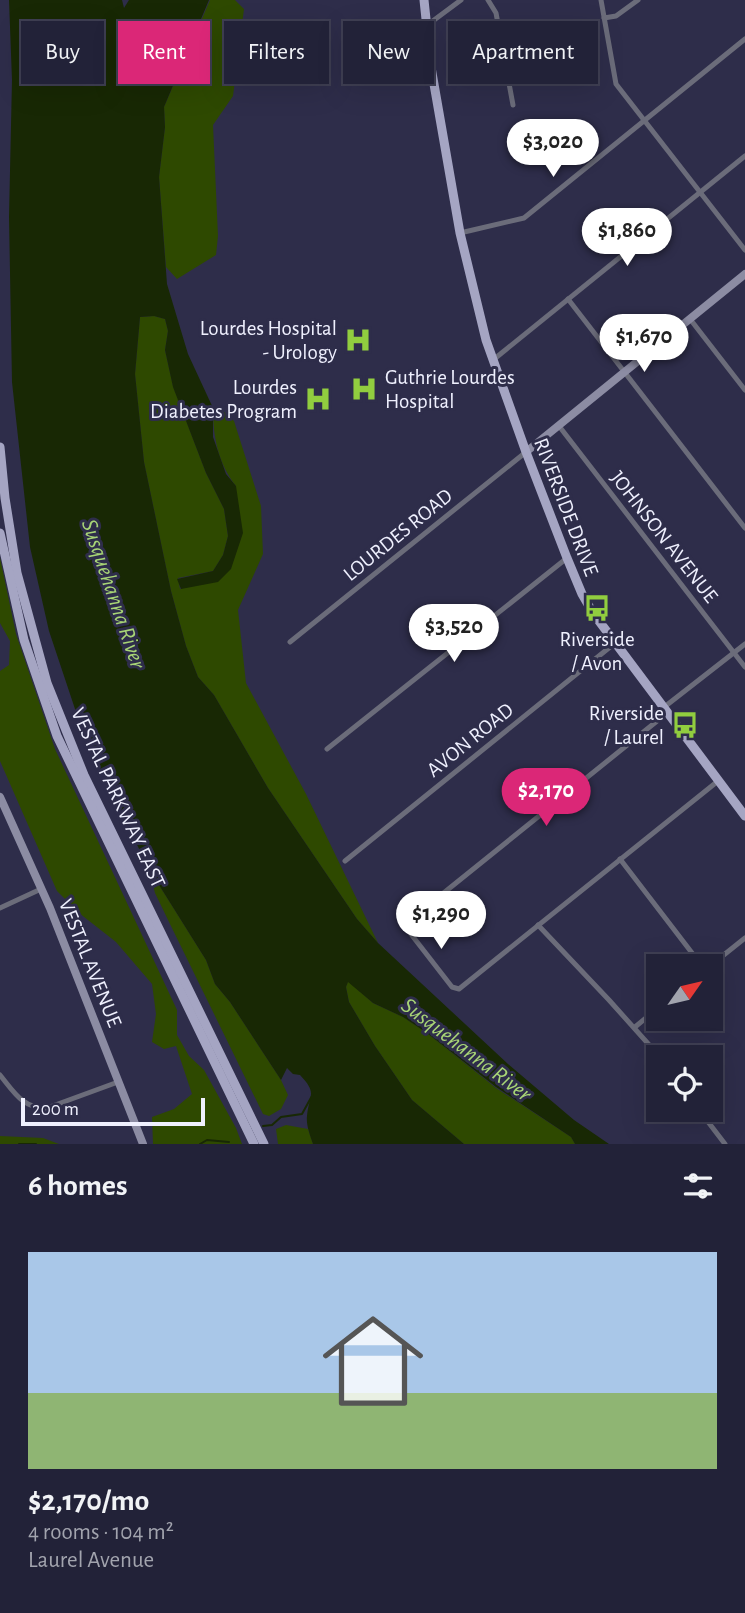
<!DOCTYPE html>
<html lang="en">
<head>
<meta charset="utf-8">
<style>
	:root { --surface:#222238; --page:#2e2f43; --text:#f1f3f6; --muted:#a2a4ae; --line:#3f3f53; --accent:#db2777 }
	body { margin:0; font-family:"Alegreya Sans",sans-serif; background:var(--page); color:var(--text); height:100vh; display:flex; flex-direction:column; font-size:26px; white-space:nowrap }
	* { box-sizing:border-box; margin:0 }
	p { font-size:23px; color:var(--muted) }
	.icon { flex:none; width:38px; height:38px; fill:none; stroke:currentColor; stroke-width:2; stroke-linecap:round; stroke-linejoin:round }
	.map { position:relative; height:1144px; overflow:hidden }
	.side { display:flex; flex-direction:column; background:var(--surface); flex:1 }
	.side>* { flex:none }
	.top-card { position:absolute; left:21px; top:21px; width:704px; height:63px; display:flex; gap:14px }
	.needle { width:46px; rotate:56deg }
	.buttons { position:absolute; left:646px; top:954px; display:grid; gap:14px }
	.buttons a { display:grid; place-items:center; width:77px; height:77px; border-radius:0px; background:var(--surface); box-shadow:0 7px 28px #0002,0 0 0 2px var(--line); font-size:35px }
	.scale { position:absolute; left:21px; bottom:18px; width:184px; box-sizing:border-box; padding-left:7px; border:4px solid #eff0fe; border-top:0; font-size:19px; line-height:24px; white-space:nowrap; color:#eff0fe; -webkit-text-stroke:5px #2e2d4a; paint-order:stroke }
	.price { position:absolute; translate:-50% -60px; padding:0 16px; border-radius:24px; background:#fff; color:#222; font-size:23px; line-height:46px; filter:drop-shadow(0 2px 4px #0008) }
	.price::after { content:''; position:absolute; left:50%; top:42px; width:21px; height:16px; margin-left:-10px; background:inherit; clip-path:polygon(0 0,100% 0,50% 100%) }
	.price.active { background:var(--accent); color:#fff }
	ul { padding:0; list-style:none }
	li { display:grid; align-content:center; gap:14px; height:371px; padding:0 28px }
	li span { display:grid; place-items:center; height:217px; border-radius:0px; color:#555 }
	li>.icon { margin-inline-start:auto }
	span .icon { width:126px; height:126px; fill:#fffc; stroke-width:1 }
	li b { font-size:30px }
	h2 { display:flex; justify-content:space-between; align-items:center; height:84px; padding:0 28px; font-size:30px }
	.pill { padding:0 24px; border-radius:0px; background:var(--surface); box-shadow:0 7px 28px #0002,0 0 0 2px var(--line); font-size:24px; line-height:63px }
	.pill.active { background:var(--accent); color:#fff }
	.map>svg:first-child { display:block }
	.green { fill:#2e4900 }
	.water { fill:#182804 }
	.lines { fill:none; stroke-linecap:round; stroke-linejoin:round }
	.stream { stroke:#182804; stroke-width:2 }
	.street { stroke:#6b6c7a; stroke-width:5 }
	.secondary { stroke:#8c8ca3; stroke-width:8 }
	.primary { stroke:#a5a5c3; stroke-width:9 }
	.labels { text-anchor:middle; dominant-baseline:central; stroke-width:6; stroke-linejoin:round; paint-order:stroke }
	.poi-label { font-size:21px; fill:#eff0fe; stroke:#2e2d4a; text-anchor:end }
	.street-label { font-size:21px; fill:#eff0fe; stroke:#2e2d4a }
	.water-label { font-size:23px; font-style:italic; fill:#a8d576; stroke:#2e2d4a }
</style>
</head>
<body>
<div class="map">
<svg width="745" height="1144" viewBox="0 0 745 1144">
	<rect width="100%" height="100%" fill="#2e2d4a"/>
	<g class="green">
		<polygon points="210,0 235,0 244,9 233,96 213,125 218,236 216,255 177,279 166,267 159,177 165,127 164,107"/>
		<path d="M154,316L165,319L168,331L165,350L173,386L206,473L224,509L228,536L223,555L213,571L178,578L180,589L231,569L236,486C218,463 213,437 213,408L222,410L234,421L261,506L263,554L238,610L246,683L306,794L378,943L357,919L268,788L214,695L198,677L186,646L171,591L144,462L135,374L140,317Z"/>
		<polygon points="0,558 16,634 55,749 177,1010 177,1035 189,1056 204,1070 236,1128 242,1144 153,1144 152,1117 174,1109 192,1094 176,1046 164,1049 152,1042 156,1014 152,984 116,942 79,913 57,891 0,761 0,671 9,665 10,641 0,623"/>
		<polygon points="149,869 206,960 215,984 230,1002 281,1080 288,1095 281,1109 269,1116 263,1114 169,922 155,893"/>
		<polygon points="348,981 373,1003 403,1017 427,1033 496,1088 571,1137 575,1144 464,1144 412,1100 375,1046 349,1002 346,987"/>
		<polygon points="286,1125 308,1129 313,1144 278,1144 276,1129"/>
		<polygon points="0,1136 43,1138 59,1144 0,1144"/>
	</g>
	<path class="water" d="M9,0H122L124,8L129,0H209L164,107L165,127L159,177L167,284L188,354L213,408V437L226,474L236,486L243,533L231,569L218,582L181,589L177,579L213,571L223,555L228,536L224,509L206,473L173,387L165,350L168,331L165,319L154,316L140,317L135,374L144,462L171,591L186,646L198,677L214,695L268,788L357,919L378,943L508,1064L574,1120L609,1144H575L571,1137L496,1087L427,1033L403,1017L373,1003L348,982L346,987L349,1002L375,1046L412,1100L464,1144H313C310,1135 306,1125 307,1116C309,1094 318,1094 300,1075L293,1074L287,1068L281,1080L230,1002L215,984L206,960L149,869L85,739L49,631L30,547L12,382L9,217L12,80Z"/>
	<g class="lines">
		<g class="stream">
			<polyline points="263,1126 272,1125 281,1117 302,1114 313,1094"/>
			<polyline points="19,1144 36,1144"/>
			<polyline points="200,1144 207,1140 229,1142"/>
		</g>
		<g class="street">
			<polyline points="488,0 496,13 513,105"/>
			<polyline points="601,0 616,84 745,250"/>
			<polyline points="604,18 616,16 638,0"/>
			<polyline points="426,26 461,0"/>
			<polyline points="460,233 524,218 745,39"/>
			<polyline points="568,299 745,528"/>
			<polyline points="690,319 745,390"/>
			<polyline points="493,360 745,156"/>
			<polyline points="559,426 745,667"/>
			<polyline points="290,642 526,452"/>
			<polyline points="663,708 745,644"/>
			<polyline points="667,713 415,916 407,925 407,929 452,987 459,989 718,781"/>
			<polyline points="327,749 567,558"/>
			<polyline points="620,859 702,966"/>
			<polyline points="345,861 615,643"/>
			<polyline points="0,908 41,889"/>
			<polyline points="538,925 609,1000 660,1057"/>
			<polyline points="710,966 745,938"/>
			<polyline points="635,1027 658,1008"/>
			<path d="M0,1075C14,1092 23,1109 47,1108L118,1082"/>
			<polyline points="699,1110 725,1144"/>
		</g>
		<g class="secondary">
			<polyline points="526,452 745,274"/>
			<polyline points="0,797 50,908 143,1144"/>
		</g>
		<g class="primary">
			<polyline points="424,0 431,67 460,233 486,340 526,452 567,558 582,594 593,613 745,816"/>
			<polyline points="0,447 5,498 17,573 47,683 84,775 264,1144"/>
			<polyline points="0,533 24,640 57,736 254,1144"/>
		</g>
	</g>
	<defs>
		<symbol id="hospital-bare" viewBox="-9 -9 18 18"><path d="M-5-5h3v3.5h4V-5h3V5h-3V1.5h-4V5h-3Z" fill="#91cd3f" stroke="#2e2d4a" stroke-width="2.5" paint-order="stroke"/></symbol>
		<symbol id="bus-bare" viewBox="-9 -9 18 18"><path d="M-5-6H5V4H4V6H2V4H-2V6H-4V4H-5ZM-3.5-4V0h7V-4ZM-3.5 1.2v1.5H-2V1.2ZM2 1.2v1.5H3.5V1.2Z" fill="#91cd3f" stroke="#2e2d4a" stroke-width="2.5" paint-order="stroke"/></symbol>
	</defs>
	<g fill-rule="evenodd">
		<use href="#hospital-bare" x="339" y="321" width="38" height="38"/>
		<use href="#hospital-bare" x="345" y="370" width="38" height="38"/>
		<use href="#hospital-bare" x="299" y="380" width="38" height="38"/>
		<use href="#bus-bare" x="578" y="589" width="38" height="38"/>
		<use href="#bus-bare" x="666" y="706" width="38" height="38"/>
	</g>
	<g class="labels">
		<g class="poi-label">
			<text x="337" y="328">Lourdes Hospital<tspan x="337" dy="24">- Urology</tspan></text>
			<text x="385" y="377" text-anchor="start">Guthrie Lourdes<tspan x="385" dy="24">Hospital</tspan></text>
			<text x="297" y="387">Lourdes<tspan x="297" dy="24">Diabetes Program</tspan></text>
			<text x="597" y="639" text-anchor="middle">Riverside<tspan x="597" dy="24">/ Avon</tspan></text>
			<text x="664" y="713">Riverside<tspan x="664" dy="24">/ Laurel</tspan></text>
		</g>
		<g class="street-label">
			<text transform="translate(566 507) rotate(69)">RIVERSIDE DRIVE</text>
			<text transform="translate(398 535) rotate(-39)">LOURDES ROAD</text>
			<text transform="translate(664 537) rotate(52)">JOHNSON AVENUE</text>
			<text transform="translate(470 740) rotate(-39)">AVON ROAD</text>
			<text transform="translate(118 798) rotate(65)">VESTAL PARKWAY EAST</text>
			<text transform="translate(90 963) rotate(68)">VESTAL AVENUE</text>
		</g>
		<g class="water-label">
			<text transform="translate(113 594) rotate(71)">Susquehanna River</text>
			<text transform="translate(466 1050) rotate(37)">Susquehanna River</text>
		</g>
	</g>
</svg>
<div class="buttons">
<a><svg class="needle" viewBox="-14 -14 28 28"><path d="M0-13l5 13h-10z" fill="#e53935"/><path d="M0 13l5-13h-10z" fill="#a2a4ae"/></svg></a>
<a><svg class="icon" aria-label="locate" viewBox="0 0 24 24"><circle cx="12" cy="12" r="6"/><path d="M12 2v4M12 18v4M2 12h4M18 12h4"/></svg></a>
</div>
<div class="scale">200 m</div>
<b class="price" style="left:553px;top:179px">$3,020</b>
<b class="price" style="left:627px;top:268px">$1,860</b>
<b class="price" style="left:644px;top:374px">$1,670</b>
<b class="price" style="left:454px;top:664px">$3,520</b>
<b class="price active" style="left:546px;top:828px">$2,170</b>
<b class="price" style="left:441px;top:951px">$1,290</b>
<div class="top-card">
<a class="pill">Buy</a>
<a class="pill active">Rent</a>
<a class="pill">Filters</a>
<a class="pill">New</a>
<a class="pill">Apartment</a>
</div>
</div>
<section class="side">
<h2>6 homes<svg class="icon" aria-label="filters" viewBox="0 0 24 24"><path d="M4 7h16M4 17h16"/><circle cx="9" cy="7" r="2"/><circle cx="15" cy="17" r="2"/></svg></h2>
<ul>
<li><span style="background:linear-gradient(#a9c7e8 65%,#8fb573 0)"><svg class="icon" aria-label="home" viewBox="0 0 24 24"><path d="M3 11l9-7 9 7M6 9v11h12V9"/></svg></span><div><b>$2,170/mo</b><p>4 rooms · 104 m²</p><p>Laurel Avenue</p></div></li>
</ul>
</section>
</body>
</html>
